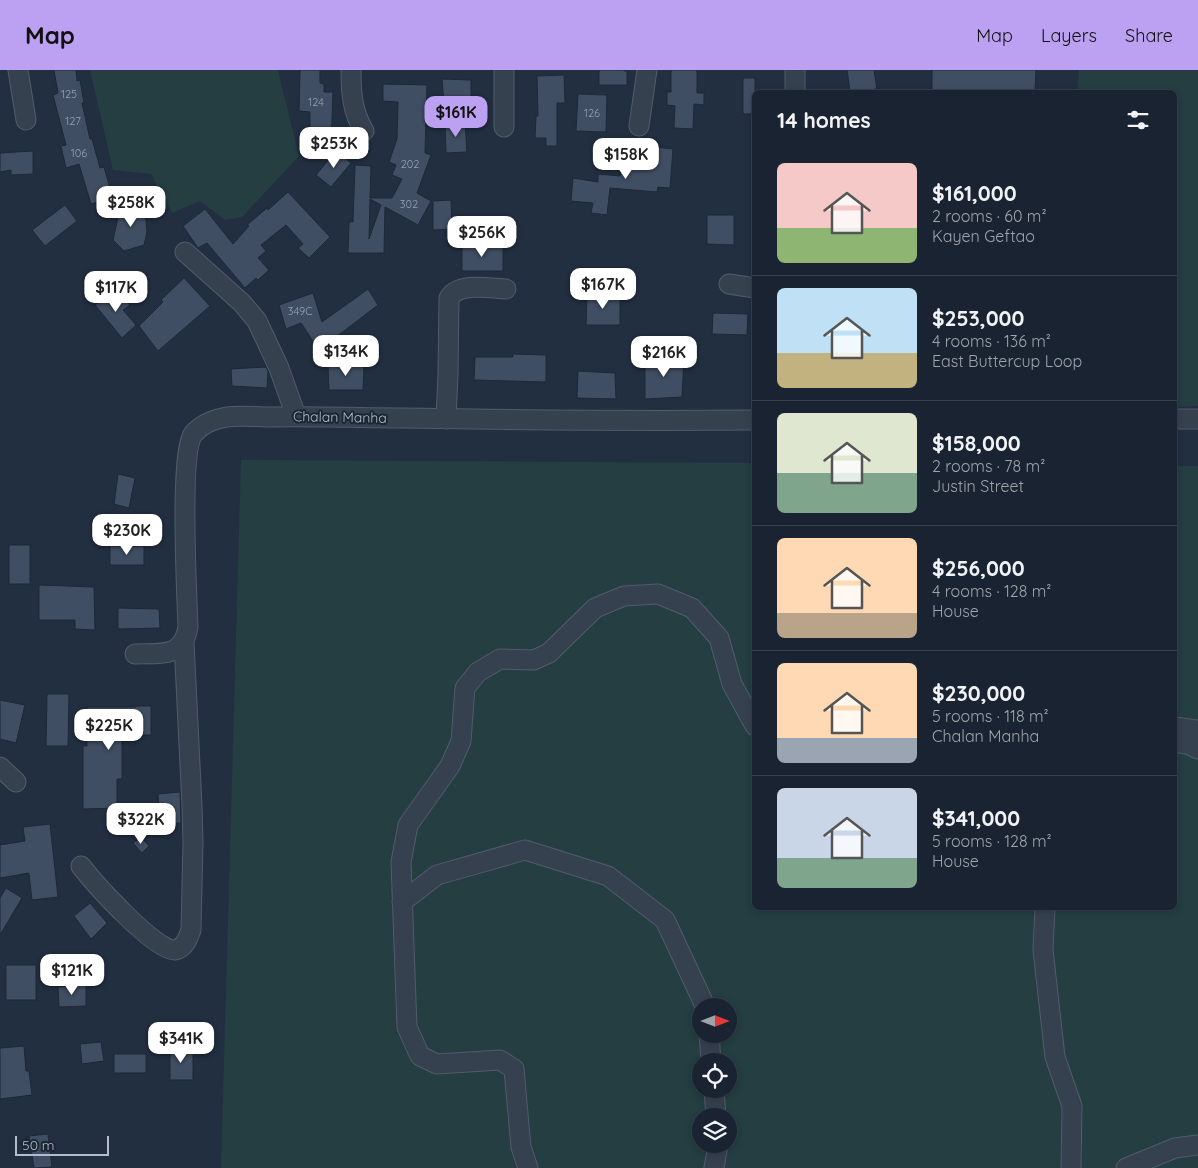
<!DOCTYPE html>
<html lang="en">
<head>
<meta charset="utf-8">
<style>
	:root { --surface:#1a2331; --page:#272f3d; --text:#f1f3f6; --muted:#9fa4ab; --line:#38404d; --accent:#bca0f2 }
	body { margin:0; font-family:Quicksand,sans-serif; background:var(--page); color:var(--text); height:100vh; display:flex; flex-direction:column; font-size:19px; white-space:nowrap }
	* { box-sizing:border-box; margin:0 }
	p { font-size:16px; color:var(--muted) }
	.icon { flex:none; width:28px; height:28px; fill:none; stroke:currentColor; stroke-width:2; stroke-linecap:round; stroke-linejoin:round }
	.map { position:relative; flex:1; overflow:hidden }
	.panel { position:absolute; left:752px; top:20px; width:425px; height:820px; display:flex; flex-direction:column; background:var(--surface); border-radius:8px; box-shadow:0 2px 8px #0003,0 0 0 1px var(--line) }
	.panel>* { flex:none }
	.needle { width:32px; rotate:90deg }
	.buttons { position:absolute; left:692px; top:928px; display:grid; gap:10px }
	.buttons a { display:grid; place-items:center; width:45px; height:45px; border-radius:50%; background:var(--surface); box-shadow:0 2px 8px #0003,0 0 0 1px var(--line); font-size:25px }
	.scale { position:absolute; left:15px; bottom:12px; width:94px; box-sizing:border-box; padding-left:5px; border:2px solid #b2bccb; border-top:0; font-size:14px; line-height:18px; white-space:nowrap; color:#b2bccb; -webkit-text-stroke:4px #1b2635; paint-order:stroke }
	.price { position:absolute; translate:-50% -42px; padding:0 11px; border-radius:10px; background:#fff; color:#222; font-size:16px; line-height:32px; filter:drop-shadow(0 1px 2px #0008) }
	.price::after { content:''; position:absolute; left:50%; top:30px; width:15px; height:11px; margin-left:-8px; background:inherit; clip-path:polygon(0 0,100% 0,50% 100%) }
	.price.on { background:var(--accent); color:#111 }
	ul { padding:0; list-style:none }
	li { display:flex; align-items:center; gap:15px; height:125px; padding:0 25px }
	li+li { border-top:1px solid var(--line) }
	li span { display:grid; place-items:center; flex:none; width:140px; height:100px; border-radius:8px; color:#555 }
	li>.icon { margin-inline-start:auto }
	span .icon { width:60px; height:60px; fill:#fffc; stroke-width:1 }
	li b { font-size:21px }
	h2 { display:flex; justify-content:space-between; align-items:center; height:60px; padding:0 25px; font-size:21px }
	header { display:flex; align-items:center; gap:30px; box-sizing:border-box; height:70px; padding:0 25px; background:var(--accent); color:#111 }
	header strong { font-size:24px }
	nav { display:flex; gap:28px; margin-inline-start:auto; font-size:18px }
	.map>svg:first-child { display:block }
	.green { fill:#243e41; fill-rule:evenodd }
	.building { fill:#404e63; stroke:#1d2837; fill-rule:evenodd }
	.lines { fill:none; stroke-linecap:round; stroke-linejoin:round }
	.minor-casing { stroke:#515c6b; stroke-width:21 }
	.minor { stroke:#364150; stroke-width:19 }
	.labels { text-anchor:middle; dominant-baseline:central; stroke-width:4; stroke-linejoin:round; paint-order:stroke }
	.number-label { font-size:11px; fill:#96a0b1 }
	.street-label { font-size:14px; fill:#b2bccb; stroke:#1b2635 }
</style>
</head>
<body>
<header>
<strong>Map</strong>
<nav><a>Map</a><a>Layers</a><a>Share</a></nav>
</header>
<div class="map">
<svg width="1198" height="1098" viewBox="0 0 1198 1098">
	<rect width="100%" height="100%" fill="#222f41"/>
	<g class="green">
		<polygon points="90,0 278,0 299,86 242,147 225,150 200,131 172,143 151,104 113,100"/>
		<polygon points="1079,0 1198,0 1198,336 1175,337 1175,22 1077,22"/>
		<path d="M241,390L755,393V838H1175V396H1198V1098H221ZM701,936H729V964H701ZM701,991H729V1019H701ZM701,1046H729V1074H701Z"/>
	</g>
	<g class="building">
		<polygon points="54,0 76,0 77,11 80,10 84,33 82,33 90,69 92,69 100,98 104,97 113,128 91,134 79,94 66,98 61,76 66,75 53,25 58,23"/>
		<polygon points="300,0 320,0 320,13 324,14 324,22 333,22 331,79 310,79 310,42 299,41"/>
		<polygon points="599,0 624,0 624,1 627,1 627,15 599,15"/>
		<polygon points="671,0 697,0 697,23 704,23 704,35 694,34 693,59 674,58 675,36 667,35 667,22 671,22"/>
		<polygon points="847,0 874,0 877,19 850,22"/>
		<polygon points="932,0 1036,0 1035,22 932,22"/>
		<polygon points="564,5 565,33 557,33 557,76 546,76 546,68 535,68 536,46 538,46 537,6"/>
		<rect x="743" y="8" width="12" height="36"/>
		<polygon points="442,9 471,10 471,33 444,33"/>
		<path d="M383,14L427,15L425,83L431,85L417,123L431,131L418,155L385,137L384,183H348L349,152H353L355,95L371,96L370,128H392L402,109L392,105L396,95L389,92L397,69L398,32L383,31ZM370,129L381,135L369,169Z"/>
		<polygon points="578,24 607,25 606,62 576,61"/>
		<polygon points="465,52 467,82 446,83 445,53"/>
		<polygon points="654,77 673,79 670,118 658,117 657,122 610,118 607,145 591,143 593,133 571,131 573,108 598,112 598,104 620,106 621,96 629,99 630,92 642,94 643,85 653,86"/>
		<polygon points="33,81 33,104 11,105 11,100 0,102 0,83"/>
		<polygon points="336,81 351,93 331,117 316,105"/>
		<polygon points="288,122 330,167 309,188 298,178 303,174 286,155 261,175 266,181 258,188 269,200 258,210 256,208 245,218 207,173 198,178 183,156 205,139 233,174 249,156 247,155 267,138 268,140"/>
		<polygon points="451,130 452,159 433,160 433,131"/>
		<polygon points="121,134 145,140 147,162 144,175 124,181 113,170"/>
		<polygon points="65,135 77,151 45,176 32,160"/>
		<polygon points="707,145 734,145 734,175 707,174"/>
		<rect x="462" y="175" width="41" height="26"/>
		<polygon points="184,208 210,236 158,281 139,256 163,232 161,230"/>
		<polygon points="115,219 130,235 123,240 136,255 122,268 95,235"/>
		<polygon points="368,219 378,235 319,280 301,253 286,259 279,235 313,223 322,252"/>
		<polygon points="587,224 620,225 620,255 586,255"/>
		<polygon points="713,243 748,244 747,265 712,264"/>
		<polygon points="513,284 546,285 546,312 474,310 475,287 513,287"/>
		<polygon points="684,288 682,327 645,329 645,289"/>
		<polygon points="328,295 364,295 363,320 329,320"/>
		<polygon points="266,297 268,301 267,318 232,316 231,299"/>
		<polygon points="578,301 615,303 616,329 577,328"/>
		<polygon points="118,404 135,408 129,438 114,434"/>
		<rect x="9" y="475" width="21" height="39"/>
		<rect x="110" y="476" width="34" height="19"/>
		<polygon points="39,515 94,517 95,560 75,559 75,550 39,550"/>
		<polygon points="118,538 159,539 160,558 118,559"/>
		<polygon points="47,624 69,624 68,676 46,676"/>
		<polygon points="0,630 25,635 16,673 0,669"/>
		<polygon points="136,636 151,636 151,665 133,665 133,671 122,671 122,709 117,709 117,738 83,739 83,676 87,676 87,637 136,637"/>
		<polygon points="180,722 181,753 160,754 158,724"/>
		<polygon points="50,754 58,827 32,830 29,803 0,808 0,775 25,771 23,757"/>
		<polygon points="141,767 149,776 142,783 133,773"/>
		<polygon points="6,818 22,828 0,865 0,828"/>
		<polygon points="90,833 107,853 91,869 74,846"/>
		<rect x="6" y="895" width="30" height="35"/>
		<polygon points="86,915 86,936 59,937 58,917"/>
		<polygon points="101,972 104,991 82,994 80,974"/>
		<polygon points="24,976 26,1001 29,1001 32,1025 0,1029 0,978"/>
		<polygon points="170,978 193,979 193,1010 170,1010"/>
		<rect x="114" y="984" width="32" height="19"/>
		<polygon points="48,1064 52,1097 34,1098 29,1066"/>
	</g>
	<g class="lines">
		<defs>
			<g id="minor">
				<polyline points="18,0 26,50"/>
				<path d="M351,0C351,23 352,41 364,61"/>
				<polyline points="504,0 504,57"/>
				<polyline points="795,22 795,0"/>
				<polyline points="639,56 647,0"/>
				<polyline points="185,182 242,233 257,251 279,298 296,346"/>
				<polyline points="729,214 755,218"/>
				<path d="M446,349L448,304L449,228C459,212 489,218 506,219"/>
				<polyline points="1175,349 1198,349"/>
				<path d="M135,584C161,583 183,588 188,557C187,527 179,380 194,363C202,354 215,349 227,347C241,345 256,347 269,347C314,346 359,348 403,348C520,350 638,351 755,350"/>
				<polyline points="1175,657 1198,660"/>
				<polyline points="1175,672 1190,675 1198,679"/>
				<polyline points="0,697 16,712"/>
				<path d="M81,796C94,813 156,882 175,880C185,878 188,868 191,860L193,773L192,736L184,572"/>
				<polyline points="402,832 437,805 525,780 608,806 665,850 705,936"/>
				<polyline points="1045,838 1043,880 1055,987 1072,1036 1071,1098"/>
				<polyline points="709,964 711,991"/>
				<polyline points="714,1019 716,1046"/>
				<polyline points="528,1098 521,1077 514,999 500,990 437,994 420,986 407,957 401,792 408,755 450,696 461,671 465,618 478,602 500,589 534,590 549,583 595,538 624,526 658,524 692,538 719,568 732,614 755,656"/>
				<polyline points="714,1098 718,1074"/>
				<polyline points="1126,1098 1175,1078 1198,1075"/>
			</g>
		</defs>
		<use href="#minor" class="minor-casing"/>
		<use href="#minor" class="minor"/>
	</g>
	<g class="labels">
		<g class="number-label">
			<text x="69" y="24">125</text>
			<text x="316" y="32">124</text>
			<text x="592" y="43">126</text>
			<text x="73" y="51">127</text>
			<text x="79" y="83">106</text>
			<text x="410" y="94">202</text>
			<text x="409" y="134">302</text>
			<text x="300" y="241">349C</text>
		</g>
		<g class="street-label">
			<text transform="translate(340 347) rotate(1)">Chalan Manha</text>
		</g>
	</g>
</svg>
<div class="buttons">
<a><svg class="needle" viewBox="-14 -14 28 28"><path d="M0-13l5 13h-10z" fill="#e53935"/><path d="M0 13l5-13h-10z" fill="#9fa4ab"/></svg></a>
<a><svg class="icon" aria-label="locate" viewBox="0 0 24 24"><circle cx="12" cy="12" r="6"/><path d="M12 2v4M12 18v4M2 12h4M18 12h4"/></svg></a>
<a><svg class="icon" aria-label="layers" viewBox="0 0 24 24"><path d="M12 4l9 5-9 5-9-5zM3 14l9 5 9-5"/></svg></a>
</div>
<div class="scale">50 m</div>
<b class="price on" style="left:456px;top:68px">$161K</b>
<b class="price" style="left:334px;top:99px">$253K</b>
<b class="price" style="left:626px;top:110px">$158K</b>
<b class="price" style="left:131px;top:158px">$258K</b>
<b class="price" style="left:482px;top:188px">$256K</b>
<b class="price" style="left:603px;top:240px">$167K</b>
<b class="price" style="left:116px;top:243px">$117K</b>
<b class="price" style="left:346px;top:307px">$134K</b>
<b class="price" style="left:664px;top:308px">$216K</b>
<b class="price" style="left:127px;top:486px">$230K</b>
<b class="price" style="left:109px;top:681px">$225K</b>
<b class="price" style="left:141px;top:775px">$322K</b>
<b class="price" style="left:72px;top:926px">$121K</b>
<b class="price" style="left:181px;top:994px">$341K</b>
<section class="panel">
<h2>14 homes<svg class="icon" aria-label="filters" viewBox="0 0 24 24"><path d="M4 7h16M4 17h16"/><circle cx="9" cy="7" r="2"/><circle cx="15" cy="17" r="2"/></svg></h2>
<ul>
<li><span style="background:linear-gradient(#f6c9c9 65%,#8fb573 0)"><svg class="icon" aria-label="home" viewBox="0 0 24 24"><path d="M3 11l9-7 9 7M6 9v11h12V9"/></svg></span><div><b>$161,000</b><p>2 rooms · 60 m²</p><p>Kayen Geftao</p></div></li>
<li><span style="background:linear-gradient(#bfe0f5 65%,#c2b280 0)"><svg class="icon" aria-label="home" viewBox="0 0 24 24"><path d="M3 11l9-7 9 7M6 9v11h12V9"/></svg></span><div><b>$253,000</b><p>4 rooms · 136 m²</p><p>East Buttercup Loop</p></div></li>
<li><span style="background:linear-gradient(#dfe7d0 60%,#7fa58c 0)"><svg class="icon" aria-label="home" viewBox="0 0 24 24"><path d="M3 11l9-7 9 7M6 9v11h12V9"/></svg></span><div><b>$158,000</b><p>2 rooms · 78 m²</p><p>Justin Street</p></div></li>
<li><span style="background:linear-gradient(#ffd9b3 75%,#b9a48a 0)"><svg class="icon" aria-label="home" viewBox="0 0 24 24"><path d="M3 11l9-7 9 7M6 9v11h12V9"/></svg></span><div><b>$256,000</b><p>4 rooms · 128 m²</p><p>House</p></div></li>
<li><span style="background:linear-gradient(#ffd9b3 75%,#9aa5b1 0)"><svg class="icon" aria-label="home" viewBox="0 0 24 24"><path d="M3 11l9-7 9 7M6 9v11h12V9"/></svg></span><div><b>$230,000</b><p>5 rooms · 118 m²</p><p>Chalan Manha</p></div></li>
<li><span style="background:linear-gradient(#c9d6e8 70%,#7fa58c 0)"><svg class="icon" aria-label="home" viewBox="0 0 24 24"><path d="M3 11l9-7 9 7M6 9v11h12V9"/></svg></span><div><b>$341,000</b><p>5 rooms · 128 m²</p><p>House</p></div></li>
</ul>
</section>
</div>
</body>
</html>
